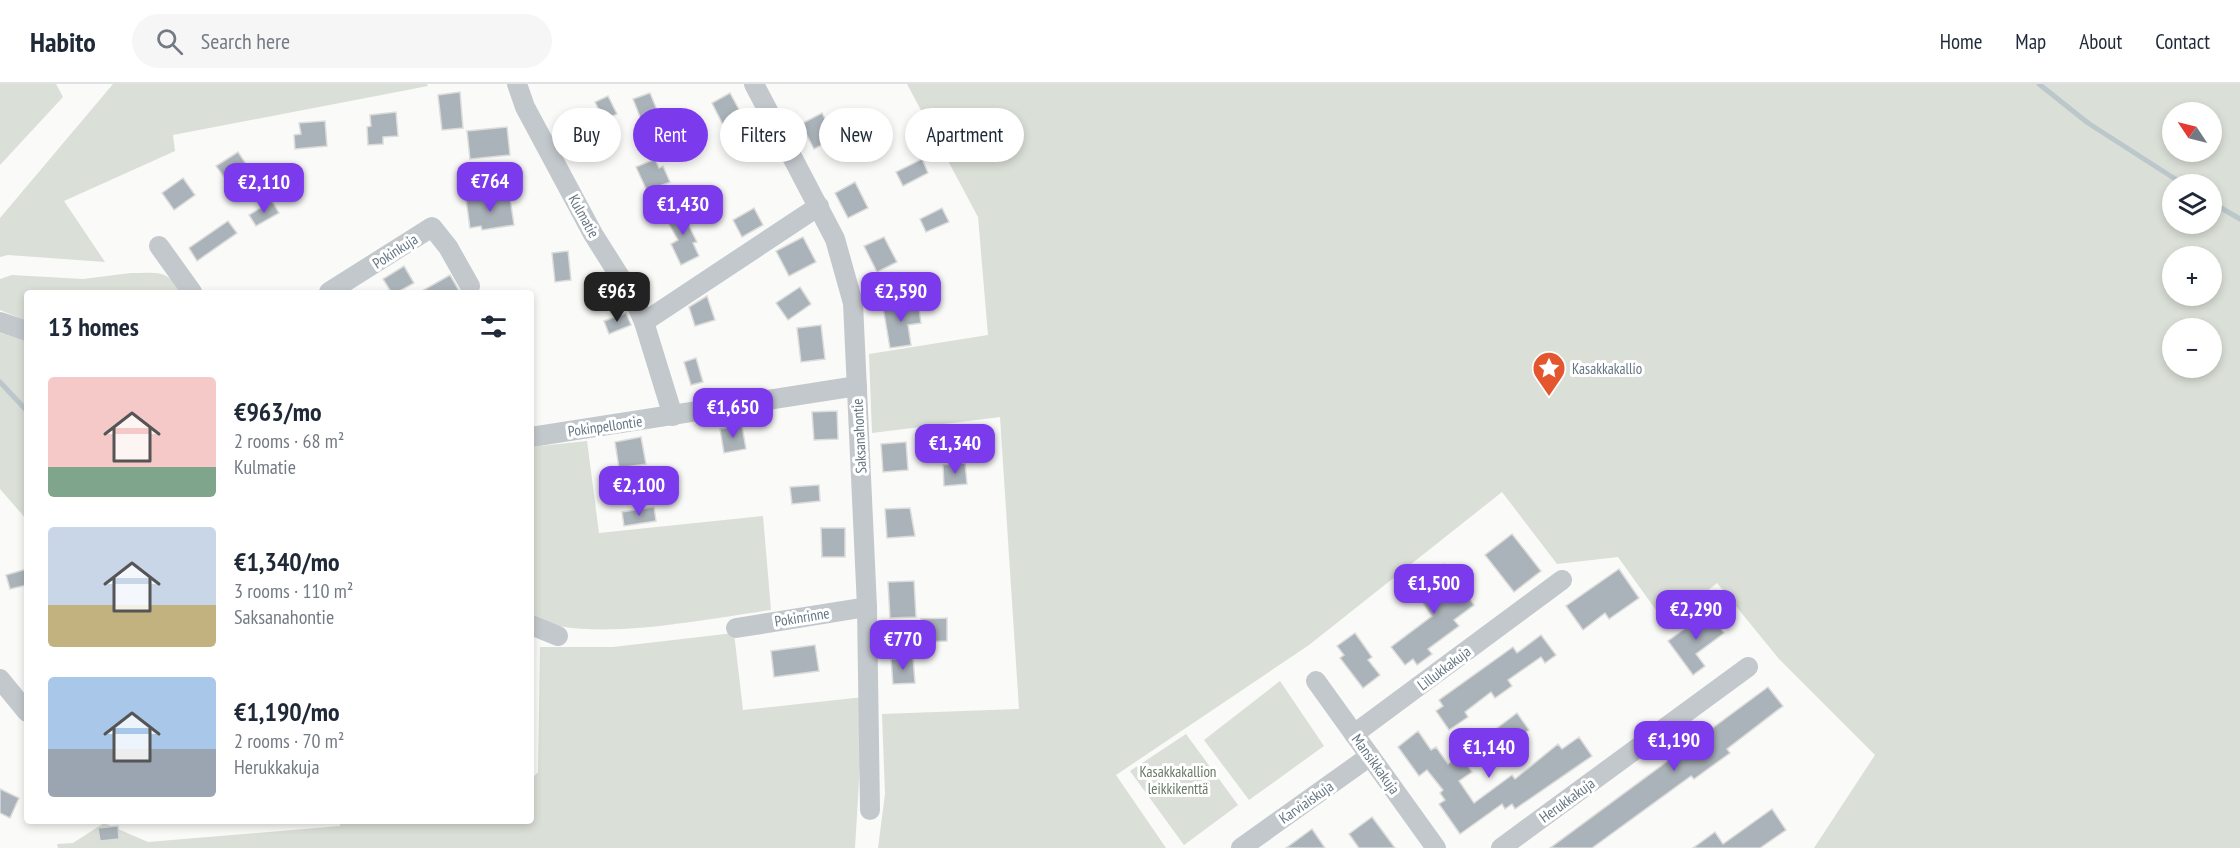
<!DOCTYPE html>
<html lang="en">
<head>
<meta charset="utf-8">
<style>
	:root { --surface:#fff; --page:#f6f6f7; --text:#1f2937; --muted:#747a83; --line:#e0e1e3; --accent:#7c3aed }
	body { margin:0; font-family:"PT Sans Narrow",sans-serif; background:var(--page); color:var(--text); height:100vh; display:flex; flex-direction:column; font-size:22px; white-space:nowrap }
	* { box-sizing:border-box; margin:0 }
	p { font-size:20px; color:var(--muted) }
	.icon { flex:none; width:33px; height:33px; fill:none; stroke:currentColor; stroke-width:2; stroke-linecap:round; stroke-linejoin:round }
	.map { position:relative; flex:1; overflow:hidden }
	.sheet { position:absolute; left:24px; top:206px; width:510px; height:534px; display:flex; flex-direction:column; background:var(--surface); border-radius:6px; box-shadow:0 3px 9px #0003 }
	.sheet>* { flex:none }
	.hud { position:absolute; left:552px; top:24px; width:570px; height:54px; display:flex; gap:12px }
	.needle { width:39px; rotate:305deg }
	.tools { position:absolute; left:2162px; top:18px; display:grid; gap:12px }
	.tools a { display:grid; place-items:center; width:60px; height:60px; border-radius:50%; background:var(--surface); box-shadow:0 3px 9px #0003; font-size:30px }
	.price { position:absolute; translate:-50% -51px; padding:0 14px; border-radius:12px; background:var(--accent); color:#fff; font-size:20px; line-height:39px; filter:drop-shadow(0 2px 3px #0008) }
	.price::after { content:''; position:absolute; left:50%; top:36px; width:18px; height:14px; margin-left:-9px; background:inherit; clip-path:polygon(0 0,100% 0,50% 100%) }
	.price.on { background:#222; color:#fff }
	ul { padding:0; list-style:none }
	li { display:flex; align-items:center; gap:18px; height:150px; padding:0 24px }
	li span { display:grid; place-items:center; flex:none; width:168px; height:120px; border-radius:6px; color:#555 }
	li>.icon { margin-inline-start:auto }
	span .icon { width:72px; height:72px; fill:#fffc; stroke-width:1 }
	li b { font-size:26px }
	h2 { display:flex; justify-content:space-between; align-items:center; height:72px; padding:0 24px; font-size:26px }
	.pill { padding:0 21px; border-radius:27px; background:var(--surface); box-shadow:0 3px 9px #0003; font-size:21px; line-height:54px }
	.pill.on { background:var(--accent); color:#fff }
	header { display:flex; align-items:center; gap:36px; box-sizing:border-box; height:84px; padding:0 30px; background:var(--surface); border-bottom:2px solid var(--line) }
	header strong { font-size:28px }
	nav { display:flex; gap:33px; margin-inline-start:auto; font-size:21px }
	.search { width:420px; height:54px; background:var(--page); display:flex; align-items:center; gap:15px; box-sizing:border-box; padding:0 21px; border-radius:33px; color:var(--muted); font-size:22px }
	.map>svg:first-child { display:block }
	.green { fill:#dadfd7; fill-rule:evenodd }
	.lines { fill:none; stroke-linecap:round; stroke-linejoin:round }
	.stream { stroke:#bbc7cb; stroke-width:5 }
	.building { fill:#aab3b9; stroke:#dcdcda; stroke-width:1.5 }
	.minor { stroke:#c3c8cc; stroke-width:20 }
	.labels { text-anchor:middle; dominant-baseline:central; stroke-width:6; stroke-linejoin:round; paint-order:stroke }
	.street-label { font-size:15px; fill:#657683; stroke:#fff }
	.poi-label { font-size:15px; fill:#657683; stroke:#fff; text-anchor:start }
	.park-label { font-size:15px; fill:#687a64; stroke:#fff }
</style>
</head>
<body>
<header>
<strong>Habito</strong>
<div class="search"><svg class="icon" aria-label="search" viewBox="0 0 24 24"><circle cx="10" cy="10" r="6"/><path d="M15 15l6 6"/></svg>Search here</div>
<nav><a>Home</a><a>Map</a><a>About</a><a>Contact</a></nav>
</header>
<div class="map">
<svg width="2240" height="764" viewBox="0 0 2240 764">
	<rect width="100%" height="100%" fill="#fafaf8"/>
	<g class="green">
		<polygon points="0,0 56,0 63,13 0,81"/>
		<polygon points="113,0 427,0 428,2 173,51 175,67 64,117 105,178 8,171 0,173 0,134"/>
		<path d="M907,0H2240V764H1814L1875,671L1779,575L1717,499L1666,540L1618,473L1557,480L1502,408L1309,561L1116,691L1166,764H878L885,710L882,630L1019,625L1000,333L872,349L869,270L988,251L978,133ZM2172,28H2211V68H2172ZM2172,100H2211V140H2172ZM2172,172H2211V212H2172ZM2172,244H2211V284H2172Z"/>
		<path d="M131,189C158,189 166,185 182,208H27V237L0,226V195L12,191L83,195Z"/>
		<polygon points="0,249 27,257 27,436 0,405"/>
		<path d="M587,357L599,449L763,432L771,526C708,534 586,561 531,533V363Z"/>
		<polygon points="734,549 743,626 864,613 855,764 58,764 57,760 73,759 104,739 148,758 340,742 340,737 486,736 490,740 494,737 531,736 531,695 538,688 540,563 613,563"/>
		<polygon points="1280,597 1324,662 1249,716 1204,656"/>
		<polygon points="1186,650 1238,721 1184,761 1130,687"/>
	</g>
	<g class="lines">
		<g class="stream">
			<polyline points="2039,0 2088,39 2183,100"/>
			<polyline points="2211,118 2240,135"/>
			<polyline points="0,298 27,327"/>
		</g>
	</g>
	<g class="building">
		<polygon points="460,8 463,44 442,46 438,11"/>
		<polygon points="650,9 659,31 642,38 633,15"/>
		<polygon points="730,9 743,33 724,43 712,19"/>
		<polygon points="608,12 617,30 604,36 595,18"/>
		<polygon points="396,28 398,52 383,53 383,60 368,61 367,43 371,42 370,31"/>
		<polygon points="822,29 835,54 814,65 801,40"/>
		<polygon points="325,37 327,62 295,65 294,51 301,50 299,39"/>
		<polygon points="507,43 510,71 470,75 467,47"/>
		<polygon points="238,68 248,83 227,97 216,82"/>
		<polygon points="655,75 659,84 663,82 670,98 647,107 636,83"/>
		<polygon points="922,75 928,89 903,102 896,88"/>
		<polygon points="183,94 195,111 174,126 162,109"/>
		<polygon points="855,98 868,124 848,134 835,109"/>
		<polygon points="493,111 493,116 510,114 514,141 482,146 481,142 470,144 466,115"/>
		<polygon points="272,117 279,129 256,142 249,131"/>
		<polygon points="687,123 695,137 688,140 697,158 693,159 699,172 681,181 671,160 678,156 666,135"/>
		<polygon points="754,124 763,141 742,153 733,136"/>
		<polygon points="942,124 949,138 926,148 920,135"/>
		<polygon points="228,137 237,149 197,177 189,164"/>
		<polygon points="803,153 816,178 789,192 776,167"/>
		<polygon points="884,153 897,178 877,188 864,162"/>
		<polygon points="568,167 571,196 555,198 552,169"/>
		<polygon points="404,182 414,199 398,208 391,208 383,195"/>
		<polygon points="450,191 460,208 420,208"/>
		<polygon points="800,203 811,220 788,236 776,219"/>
		<polygon points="707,212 715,236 695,242 689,223"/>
		<polygon points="918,218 921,239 908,241 911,261 890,264 883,223"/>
		<polygon points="626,229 631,241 609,250 604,237"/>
		<polygon points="821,241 825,275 801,278 797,244"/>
		<polygon points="696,274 703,298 691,301 684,278"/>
		<polygon points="837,327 838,355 814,356 812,328"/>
		<polygon points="742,342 746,365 724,369 720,345"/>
		<polygon points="641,353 646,380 619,384 615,358"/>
		<polygon points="906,358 908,386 883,388 881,360"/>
		<polygon points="965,379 967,400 944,402 943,381"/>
		<polygon points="819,401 820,417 792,420 790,403"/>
		<polygon points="654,423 656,437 624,442 622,428"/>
		<polygon points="910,424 915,452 887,454 885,425"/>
		<polygon points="821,444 845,444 845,473 822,473"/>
		<polygon points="1512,450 1541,487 1514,508 1485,471"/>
		<polygon points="1444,480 1474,521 1454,536 1459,542 1428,565 1432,570 1417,581 1413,575 1405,581 1391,563 1432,532 1412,503"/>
		<polygon points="27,485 27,501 10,505 6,491"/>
		<polygon points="1619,485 1639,514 1609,535 1605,529 1583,546 1566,522"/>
		<polygon points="914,497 916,533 890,534 888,498"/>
		<polygon points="1709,527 1724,549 1696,570 1705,582 1693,591 1668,557"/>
		<polygon points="947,534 947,557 922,558 921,535"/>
		<polygon points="1355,549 1372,573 1368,576 1380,591 1363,604 1340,574 1344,571 1337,562"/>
		<polygon points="1541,551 1556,571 1545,579 1541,573 1508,596 1512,602 1495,614 1491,608 1465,628 1468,633 1449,646 1436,627 1443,622 1439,616 1513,563 1517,569"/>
		<polygon points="815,561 819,587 774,593 771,567"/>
		<polygon points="913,574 915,599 893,600 891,575"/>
		<polygon points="1768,603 1783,622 1727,665 1730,669 1694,695 1691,692 1592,764 1550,764"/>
		<polygon points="1517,629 1529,646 1508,662 1496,645"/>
		<polygon points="1418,647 1431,666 1436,663 1448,680 1460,671 1472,688 1459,697 1474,719 1512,691 1515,695 1558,660 1562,665 1579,653 1592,672 1515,725 1512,720 1505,725 1502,720 1460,750 1439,720 1445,716 1440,709 1443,706 1427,686 1419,692 1398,663"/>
		<polygon points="0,705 19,714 10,734 0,729"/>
		<polygon points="1772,725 1786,746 1760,764 1693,764 1715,748 1723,760"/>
		<polygon points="1372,733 1395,764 1359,764 1349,750"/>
		<polygon points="118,742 119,755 100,757 98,744"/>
		<polygon points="1312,745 1325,764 1286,764"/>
	</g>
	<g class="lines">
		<g class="minor">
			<polyline points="517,0 525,23 593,150 634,215 644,238 673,332"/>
			<polyline points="754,0 835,155 853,219 867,523 870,726"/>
			<polyline points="159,162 192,208"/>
			<polyline points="329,208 432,143 448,163 470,202"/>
			<polyline points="0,238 27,247"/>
			<polyline points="644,238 819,122"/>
			<polyline points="531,353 857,302"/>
			<polyline points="531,541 558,552"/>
			<polyline points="736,544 867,523"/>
			<polyline points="0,595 27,628"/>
			<polyline points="1316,597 1436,764"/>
			<polyline points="1354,650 1562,496"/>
			<polyline points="1241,764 1370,672"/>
			<polyline points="1501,764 1748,583"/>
		</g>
	</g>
	<defs>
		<symbol id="sight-pin" viewBox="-11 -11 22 30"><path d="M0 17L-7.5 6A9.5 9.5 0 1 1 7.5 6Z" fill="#e4572e" stroke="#fff"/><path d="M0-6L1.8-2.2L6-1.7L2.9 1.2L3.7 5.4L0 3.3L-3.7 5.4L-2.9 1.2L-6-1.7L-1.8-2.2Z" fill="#fff"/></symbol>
	</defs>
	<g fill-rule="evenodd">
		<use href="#sight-pin" x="1530" y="265" width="38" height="52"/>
	</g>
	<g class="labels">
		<g class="street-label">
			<text transform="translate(584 132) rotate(61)">Kulmatie</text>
			<text transform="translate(395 167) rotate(-33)">Pokinkuja</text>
			<text transform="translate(605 342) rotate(-8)">Pokinpellontie</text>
			<text transform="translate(859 352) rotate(-93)">Saksanahontie</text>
			<text transform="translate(802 533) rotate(-9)">Pokinrinne</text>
			<text transform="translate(1444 584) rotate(-37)">Lillukkakuja</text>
			<text transform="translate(1376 680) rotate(54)">Mansikkakuja</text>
			<text transform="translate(1567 716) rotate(-36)">Herukkakuja</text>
			<text transform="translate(1306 718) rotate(-35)">Karviaiskuja</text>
		</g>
		<g class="poi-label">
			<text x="1572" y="284">Kasakkakallio</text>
		</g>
		<g class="park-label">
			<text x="1178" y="687">Kasakkakallion<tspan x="1178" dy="17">leikkikenttä</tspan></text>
		</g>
	</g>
</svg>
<div class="tools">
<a><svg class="needle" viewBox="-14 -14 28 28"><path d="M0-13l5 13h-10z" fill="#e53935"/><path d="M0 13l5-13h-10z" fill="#747a83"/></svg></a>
<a><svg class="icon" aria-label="layers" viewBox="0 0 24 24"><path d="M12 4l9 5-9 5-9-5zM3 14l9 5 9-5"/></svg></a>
<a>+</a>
<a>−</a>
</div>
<b class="price" style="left:490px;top:129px">€764</b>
<b class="price" style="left:264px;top:130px">€2,110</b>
<b class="price" style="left:683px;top:152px">€1,430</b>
<b class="price on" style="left:617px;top:239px">€963</b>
<b class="price" style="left:901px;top:239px">€2,590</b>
<b class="price" style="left:733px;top:355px">€1,650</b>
<b class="price" style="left:955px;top:391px">€1,340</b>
<b class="price" style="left:639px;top:433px">€2,100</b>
<b class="price" style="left:1434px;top:531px">€1,500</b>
<b class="price" style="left:1696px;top:557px">€2,290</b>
<b class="price" style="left:903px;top:587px">€770</b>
<b class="price" style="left:1674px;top:688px">€1,190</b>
<b class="price" style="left:1489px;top:695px">€1,140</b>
<div class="hud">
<a class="pill">Buy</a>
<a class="pill on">Rent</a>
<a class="pill">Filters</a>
<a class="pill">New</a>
<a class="pill">Apartment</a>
</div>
<section class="sheet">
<h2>13 homes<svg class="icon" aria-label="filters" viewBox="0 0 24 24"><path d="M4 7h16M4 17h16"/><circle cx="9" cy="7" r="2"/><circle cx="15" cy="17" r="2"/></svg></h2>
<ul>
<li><span style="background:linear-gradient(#f6c9c9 75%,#7fa58c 0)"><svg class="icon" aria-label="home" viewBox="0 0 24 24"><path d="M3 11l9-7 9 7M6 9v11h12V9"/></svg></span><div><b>€963/mo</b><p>2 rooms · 68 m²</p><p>Kulmatie</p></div></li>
<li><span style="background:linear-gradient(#c9d6e8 65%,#c2b280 0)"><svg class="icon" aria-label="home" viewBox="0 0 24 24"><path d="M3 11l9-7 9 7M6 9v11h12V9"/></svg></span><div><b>€1,340/mo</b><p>3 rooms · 110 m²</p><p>Saksanahontie</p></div></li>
<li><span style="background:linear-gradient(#a9c7e8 60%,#9aa5b1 0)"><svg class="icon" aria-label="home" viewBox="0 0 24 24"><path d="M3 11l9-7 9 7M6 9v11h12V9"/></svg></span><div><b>€1,190/mo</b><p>2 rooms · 70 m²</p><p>Herukkakuja</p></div></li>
</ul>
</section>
</div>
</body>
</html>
